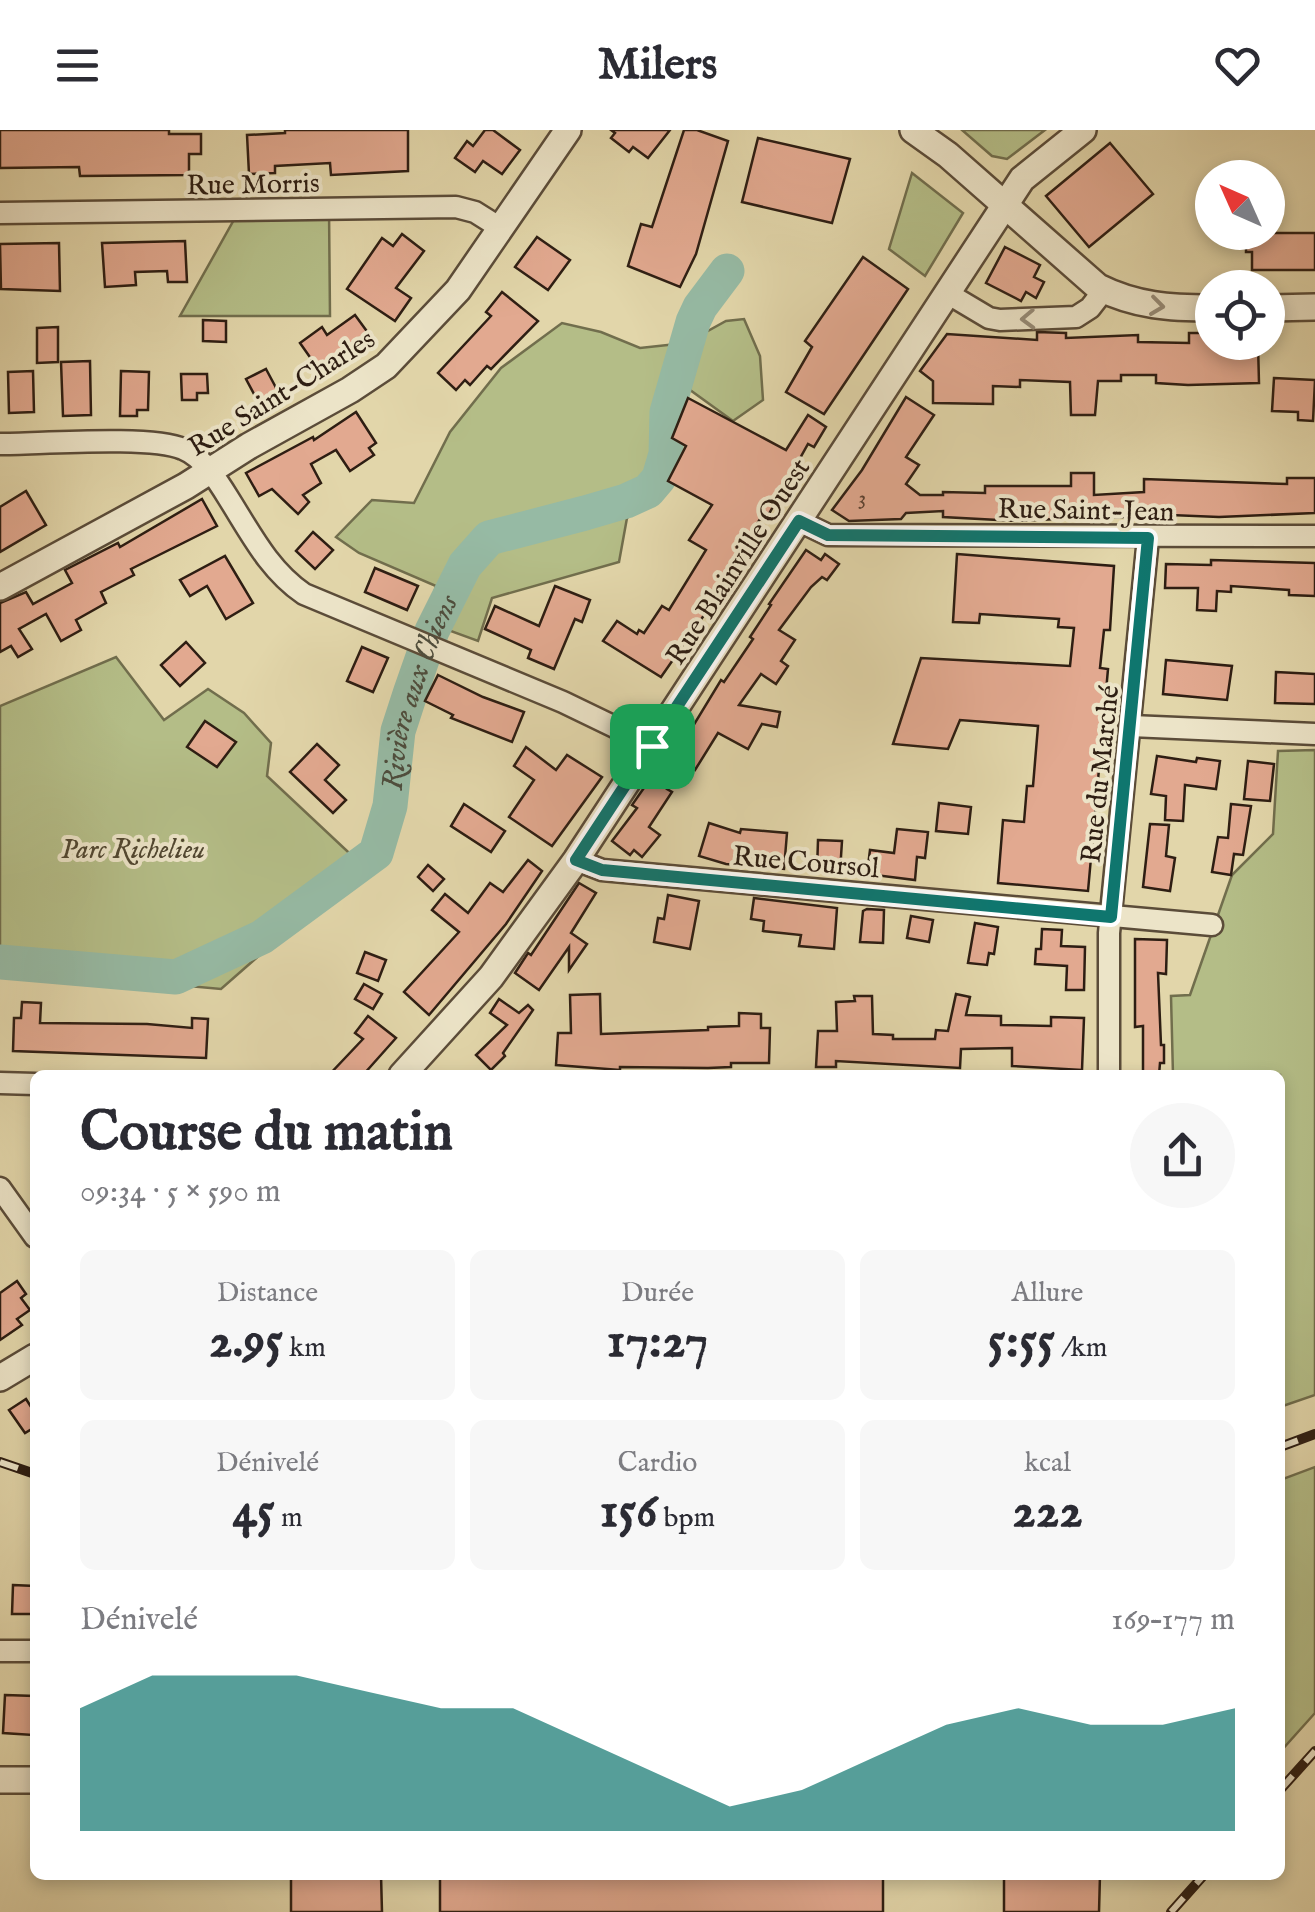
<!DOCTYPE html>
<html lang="fr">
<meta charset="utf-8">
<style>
:root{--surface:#fff;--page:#f7f7f7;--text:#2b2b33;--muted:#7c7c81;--accent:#0f766e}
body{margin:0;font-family:"IM FELL English",serif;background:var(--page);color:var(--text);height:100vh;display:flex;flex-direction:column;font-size:38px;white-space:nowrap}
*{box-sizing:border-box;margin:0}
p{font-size:32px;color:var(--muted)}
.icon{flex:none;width:55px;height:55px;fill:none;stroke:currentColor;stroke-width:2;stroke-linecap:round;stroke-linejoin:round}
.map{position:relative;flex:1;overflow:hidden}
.sheet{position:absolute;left:30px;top:940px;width:1255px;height:810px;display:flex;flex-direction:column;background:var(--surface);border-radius:15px;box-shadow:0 5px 15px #0003}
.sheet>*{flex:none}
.needle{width:65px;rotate:315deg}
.controls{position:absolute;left:1195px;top:30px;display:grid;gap:20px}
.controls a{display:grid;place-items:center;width:90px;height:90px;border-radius:50%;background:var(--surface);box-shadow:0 5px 15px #0003;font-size:50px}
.pin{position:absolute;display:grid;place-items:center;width:85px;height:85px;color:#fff;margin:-42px;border-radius:20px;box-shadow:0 5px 15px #0006}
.round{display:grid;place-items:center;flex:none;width:105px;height:105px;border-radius:52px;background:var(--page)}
.overview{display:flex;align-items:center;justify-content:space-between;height:170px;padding:0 50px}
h1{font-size:55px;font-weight:700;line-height:75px}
.figures{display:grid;grid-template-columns:repeat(3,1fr);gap:15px;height:170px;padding:10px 50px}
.figures div{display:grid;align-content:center;border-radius:15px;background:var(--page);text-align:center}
.figures b{font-size:50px;font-weight:700}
.figures small{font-size:28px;font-weight:400}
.figures p{font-size:28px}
.chart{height:280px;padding:20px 50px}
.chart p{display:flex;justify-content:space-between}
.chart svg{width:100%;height:180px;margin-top:10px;fill:var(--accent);opacity:.7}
header{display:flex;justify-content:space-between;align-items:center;height:130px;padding:0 50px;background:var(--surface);font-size:45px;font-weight:700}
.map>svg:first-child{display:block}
.green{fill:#b4bd87;stroke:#716e4d;stroke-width:2.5}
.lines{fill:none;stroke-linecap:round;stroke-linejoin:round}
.river{stroke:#96baa4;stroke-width:35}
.building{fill:#e2a990;stroke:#2e1e13;stroke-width:2.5}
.minor-casing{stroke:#5b4c39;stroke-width:25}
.tertiary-casing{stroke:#5b4c39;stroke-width:30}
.minor{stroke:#ece4c8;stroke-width:20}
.tertiary{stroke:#ece4c8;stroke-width:25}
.rail-casing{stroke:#2e1e13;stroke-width:10}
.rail{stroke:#ece4c8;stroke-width:6;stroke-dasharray:19;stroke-linecap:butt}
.oneway{stroke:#968b77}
.route-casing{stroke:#fff;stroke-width:20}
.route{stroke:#0f766e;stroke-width:12}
.labels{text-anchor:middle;stroke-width:8;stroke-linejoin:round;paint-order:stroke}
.number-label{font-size:22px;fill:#5b4132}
.street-label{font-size:28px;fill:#2e1e13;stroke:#ece4c8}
.park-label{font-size:28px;font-style:italic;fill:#504630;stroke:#ece4c8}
.water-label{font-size:30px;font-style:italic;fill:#4d4d3e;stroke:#ece4c8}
</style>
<header><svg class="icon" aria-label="menu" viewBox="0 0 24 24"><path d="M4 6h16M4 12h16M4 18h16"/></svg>Milers<svg class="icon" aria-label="heart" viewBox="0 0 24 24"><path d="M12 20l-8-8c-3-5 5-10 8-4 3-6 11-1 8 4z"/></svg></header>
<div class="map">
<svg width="1315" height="1782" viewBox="0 0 1315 1782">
<rect width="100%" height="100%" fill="#e2d6aa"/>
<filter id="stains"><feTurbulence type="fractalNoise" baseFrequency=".002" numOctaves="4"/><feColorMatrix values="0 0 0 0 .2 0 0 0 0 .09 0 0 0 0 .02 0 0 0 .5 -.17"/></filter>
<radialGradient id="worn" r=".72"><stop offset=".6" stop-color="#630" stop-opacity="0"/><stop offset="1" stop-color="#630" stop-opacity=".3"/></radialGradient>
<g class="green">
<polygon points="962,0 1045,0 1007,29 992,26"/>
<polygon points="912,43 963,83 925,146 889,119"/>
<polygon points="329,78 330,186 180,186 240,79"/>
<polygon points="744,189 760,226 763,270 733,291 690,260 655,300 674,332 659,361 627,388 619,432 492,468 478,511 426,492 436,456 359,423 336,407 372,370 414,373 450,302 501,238 562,193 601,202 640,218 686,213 726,191"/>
<polygon points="116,527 164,590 208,559 244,583 271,613 267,646 362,735 221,859 0,839 0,576"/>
<polygon points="1315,620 1315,1265 1280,1277 1280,945 1173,945 1171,866 1190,865 1232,745 1273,704 1278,621"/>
<polygon points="1315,1337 1315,1583 1280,1622 1280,1350"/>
</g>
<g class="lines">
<path class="river" id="s1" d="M 0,832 L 176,847 L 262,807 L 376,723 L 390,676 L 398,601 L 411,561 L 432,501 L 465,435 L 489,408 L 585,383 L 626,371 L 648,361 L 659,348 L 666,324 L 667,282 L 693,192 L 700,177 L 727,141"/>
</g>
<g class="building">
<polygon points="0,0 169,0 169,4 201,4 201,24 189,24 189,45 80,46 79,37 0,38"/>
<polygon points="285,0 408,0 408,41 331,45 330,33 275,36 275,43 249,44 247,5 285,3"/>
<polygon points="485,0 493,0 520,20 502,44 483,31 475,42 455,28 467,11 473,16"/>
<polygon points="611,0 670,0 648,28 633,17 629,22 611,8 615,3"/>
<polygon points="684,0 697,0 728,11 696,124 680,157 628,136 641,94 652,97"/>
<polygon points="758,8 850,29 832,93 742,72"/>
<polygon points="1110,13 1153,64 1089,117 1046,66"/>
<polygon points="1246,103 1315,103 1315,140 1252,140 1252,122 1246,122"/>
<polygon points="402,104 424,121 396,158 411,168 395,191 347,159 382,108 393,116"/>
<polygon points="537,107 570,130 548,160 515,137"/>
<polygon points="185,111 187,152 168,152 167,141 135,142 136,155 105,157 102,113"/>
<polygon points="59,113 60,161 1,159 0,114"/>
<polygon points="1005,117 1040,135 1034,147 1044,152 1036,168 1026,162 1021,171 986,153"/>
<polygon points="863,127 908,159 824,284 786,262 812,217 805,211"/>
<polygon points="502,162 538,191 491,239 487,236 470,255 465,250 456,260 438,243 491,186 486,182"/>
<polygon points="355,185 374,211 354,225 350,219 319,240 300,213 322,197 327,205"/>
<polygon points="203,190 226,191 226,212 203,211"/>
<polygon points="58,197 58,232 37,233 37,198"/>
<polygon points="1037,202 1066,203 1066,208 1138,205 1138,212 1189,213 1189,203 1212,203 1212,212 1258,214 1259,253 1188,255 1156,253 1156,245 1121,245 1121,251 1098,251 1095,285 1071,285 1070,252 1020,250 1020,257 993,256 993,274 933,273 933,251 920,241 947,204 1037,210"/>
<polygon points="90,231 91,285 63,286 61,232"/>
<polygon points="266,239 282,269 262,279 246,249"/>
<polygon points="33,241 34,282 9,283 8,242"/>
<polygon points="121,241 149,242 148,280 137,280 137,286 120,286"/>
<polygon points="181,244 207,244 208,263 197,263 197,270 182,270"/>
<polygon points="1274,248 1315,250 1313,291 1298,290 1298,282 1272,281"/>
<polygon points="906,267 934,285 906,327 919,335 906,354 920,365 943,365 943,362 985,363 985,356 1071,356 1071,343 1094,343 1094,365 1144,362 1144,349 1287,354 1287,348 1315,348 1315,383 1219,387 1171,385 1171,390 1145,390 1145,386 1105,388 1105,382 1056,383 1056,389 1017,391 943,387 943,381 906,383 901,389 849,391 832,380 862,340"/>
<polygon points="688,268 786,320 808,285 826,297 814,317 808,314 765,391 760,389 719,454 722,456 709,478 661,547 603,511 617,491 637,504 639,500 644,503 662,476 669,480 706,420 689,410 712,375 668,351 686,316 672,308"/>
<polygon points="356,282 376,313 369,318 374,325 350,341 336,320 311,334 321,353 303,365 309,372 298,384 272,359 259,366 246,343 313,307 314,310"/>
<polygon points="26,361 46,395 0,422 0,377"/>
<polygon points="202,369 217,396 131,439 134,445 101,462 106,473 76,490 81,500 61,511 46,484 19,499 32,519 18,527 11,516 0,522 0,473 26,462 33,474 72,453 65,440 118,413 120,417"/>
<polygon points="313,402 333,420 315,439 296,421"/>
<polygon points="806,420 821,430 825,424 839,434 827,450 822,447 811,457 779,500 795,510 781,531 788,536 776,554 761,544 739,575 780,582 777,597 762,594 748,619 718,603 695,640 683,632 667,659 672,662 649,697 660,705 642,727 634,720 630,725 612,711 637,678 632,675 676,612 681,616 721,550 724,552 753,509 750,507 771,475 769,474"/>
<polygon points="957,424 1114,436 1110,500 1104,500 1100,538 1108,539 1088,761 998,753 1003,690 1024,692 1027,656 1033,656 1038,596 960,590 948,619 893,614 921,528 1070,536 1074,498 1058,497 1059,489 980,484 979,493 953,492"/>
<polygon points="225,426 253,473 226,489 207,456 190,466 180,450"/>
<polygon points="1211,430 1315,433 1315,466 1289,465 1289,460 1231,456 1231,462 1217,461 1216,481 1197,480 1198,458 1165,458 1166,434 1211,435"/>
<polygon points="375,438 418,456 407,480 365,462"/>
<polygon points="555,456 590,470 582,492 575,489 554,539 528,528 531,520 485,499 495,476 539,496"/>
<polygon points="186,512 205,533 180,556 161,535"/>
<polygon points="362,517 388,528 373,562 347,551"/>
<polygon points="1166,530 1232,536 1227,570 1163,564"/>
<polygon points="1276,542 1315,544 1315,574 1275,573"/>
<polygon points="438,545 483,567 524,582 512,612 451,588 453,585 425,571"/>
<polygon points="205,591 236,612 217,637 187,617"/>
<polygon points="317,614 339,635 325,650 346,670 333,683 290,642"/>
<polygon points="526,617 556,640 567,625 602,647 552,716 509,687 534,650 514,636"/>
<polygon points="1157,626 1196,632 1197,628 1220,631 1216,659 1185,655 1183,691 1165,690 1166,666 1151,664"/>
<polygon points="1248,631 1274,634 1270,671 1244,669"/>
<polygon points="939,673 971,677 968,704 936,701"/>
<polygon points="464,674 505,701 491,722 451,696"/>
<polygon points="1231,674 1251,676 1243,725 1234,724 1231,745 1212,742 1218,707 1228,708"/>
<polygon points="709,693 740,703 741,699 787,703 784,739 726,734 699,726"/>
<polygon points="1150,694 1169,695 1166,726 1175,728 1170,761 1143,757"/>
<polygon points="897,699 928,702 925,728 917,727 915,750 867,744 870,720 894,723"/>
<polygon points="818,710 842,711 840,742 817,741"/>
<polygon points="528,730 542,741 506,794 429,885 404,862 459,802 432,780 445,764 468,783 490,753 503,762"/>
<polygon points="428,735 444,749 433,761 418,747"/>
<polygon points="579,753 596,763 571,803 587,814 569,840 569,817 539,860 515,843 528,823 531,825"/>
<polygon points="668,765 699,771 690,819 654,812 658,788 664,789"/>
<polygon points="754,768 837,778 834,819 799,816 801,805 763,801 764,791 751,789"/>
<polygon points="867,779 884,780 883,813 860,812 863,781"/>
<polygon points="911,786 933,790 929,812 907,808"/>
<polygon points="975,793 998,797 994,824 989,823 987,835 968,833"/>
<polygon points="1042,799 1062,800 1061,816 1085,817 1084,860 1066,860 1067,836 1035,834 1036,819 1041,819"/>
<polygon points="1135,809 1167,810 1166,844 1158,843 1161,915 1164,915 1164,933 1160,933 1159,945 1143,945 1143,896 1135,897"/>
<polygon points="365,822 386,830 378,851 357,843"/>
<polygon points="364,854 382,864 373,879 355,869"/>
<polygon points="600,864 601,904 708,900 708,897 739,896 739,883 761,884 761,898 770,898 769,933 731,933 731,937 708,938 620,937 620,940 556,935 558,903 571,903 570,865"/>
<polygon points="956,864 970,867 966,885 1001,886 1001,895 1051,896 1051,887 1084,888 1082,940 1012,936 1012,918 961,919 960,938 836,931 836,937 816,937 818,901 837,901 836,872 855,871 854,866 872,866 873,904 893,905 893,909 935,909 936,900 948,901"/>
<polygon points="499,869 519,883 528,875 533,880 503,923 505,926 491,940 476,925 507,895 490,883"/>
<polygon points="22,872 41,873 40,893 147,894 192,898 192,888 208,889 206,928 13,921 14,888 21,888"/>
<polygon points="368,886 396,908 363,945 329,945 363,909 355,903"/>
<polygon points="17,1151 26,1164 21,1168 30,1180 17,1189 22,1195 0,1210 0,1163"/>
<polygon points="26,1269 35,1283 35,1297 25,1303 9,1280"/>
<polygon points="13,1455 35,1456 35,1484 12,1484"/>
<polygon points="5,1565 35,1566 33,1605 3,1603"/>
<polygon points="291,1745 381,1745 382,1782 291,1782"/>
<rect x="440" y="1745" width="443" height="37"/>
<polygon points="1004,1745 1100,1745 1099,1782 1004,1782"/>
</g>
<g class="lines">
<g class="minor-casing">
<g id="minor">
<polyline points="0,83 456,77 475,82 502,99"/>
<polyline points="947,163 989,188 1000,190 1076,187 1090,178 1104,160"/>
<path d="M 0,314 C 39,314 152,305 183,319 C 203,327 218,351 229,369 C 251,404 269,440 304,464 L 563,572 L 652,615"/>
<polyline points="799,391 828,405 1315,406"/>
<polyline points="1131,596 1315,604"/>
<polyline points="576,730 602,740 1212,795"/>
<polyline points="1109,945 1109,803 1148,408"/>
<polyline points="0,953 35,954"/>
<polyline points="0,1058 35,1107"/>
<polyline points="0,1521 35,1521"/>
</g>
</g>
<g class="tertiary-casing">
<g id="tertiary">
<path d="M 913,0 L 948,25 L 1098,157 C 1136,176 1170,178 1212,178"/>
<polyline points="1268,178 1315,177"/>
<polyline points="0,457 186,356 249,316 350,260 386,236 458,160 568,0"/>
<polyline points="402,945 491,847 576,730 1022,49 1083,0"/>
<polyline points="0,1248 35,1227"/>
<polyline points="0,1650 35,1650"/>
</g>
</g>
<use href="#minor" class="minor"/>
<use href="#tertiary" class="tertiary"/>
<g class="rail-casing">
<g id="rail">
<polyline points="1280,1317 1315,1304"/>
<polyline points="0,1332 35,1344"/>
<polyline points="1280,1660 1315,1621"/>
<polyline points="1171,1782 1204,1745"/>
</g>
</g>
<use href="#rail" class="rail"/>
</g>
<defs><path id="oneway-chevron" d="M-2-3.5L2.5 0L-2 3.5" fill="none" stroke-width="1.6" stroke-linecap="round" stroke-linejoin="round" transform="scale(2.5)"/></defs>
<g class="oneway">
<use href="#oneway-chevron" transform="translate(1157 176) rotate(7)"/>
<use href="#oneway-chevron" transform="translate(1028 189) rotate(178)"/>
</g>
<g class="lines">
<g class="route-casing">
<polygon id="route" points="799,391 828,405 1148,408 1111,787 602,740 576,730"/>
</g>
<use href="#route" class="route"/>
</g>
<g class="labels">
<g class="number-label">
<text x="862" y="374">3</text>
</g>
<g class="street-label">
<text transform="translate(253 53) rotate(-1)" y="10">Rue Morris</text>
<text transform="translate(281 262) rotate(-32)" y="10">Rue Saint-Charles</text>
<text transform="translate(1086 379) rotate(1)" y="10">Rue Saint-Jean</text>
<text transform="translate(737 431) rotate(-57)" y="10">Rue Blainville Ouest</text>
<text transform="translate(1099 644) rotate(-84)" y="10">Rue du Marché</text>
<text transform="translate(806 731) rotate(5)" y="10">Rue Coursol</text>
</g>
<g class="park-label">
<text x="133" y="728">Parc Richelieu</text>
</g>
<g class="water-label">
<text dy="10" stroke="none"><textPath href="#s1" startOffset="580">Rivière aux Chiens</textPath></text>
</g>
</g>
<rect width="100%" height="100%" filter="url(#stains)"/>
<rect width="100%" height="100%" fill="url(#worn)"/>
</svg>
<div class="controls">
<a><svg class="needle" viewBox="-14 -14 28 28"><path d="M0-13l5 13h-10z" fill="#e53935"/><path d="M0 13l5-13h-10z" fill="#7c7c81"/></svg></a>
<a><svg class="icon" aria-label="locate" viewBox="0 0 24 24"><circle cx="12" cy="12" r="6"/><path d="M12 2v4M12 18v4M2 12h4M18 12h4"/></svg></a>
</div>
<div class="pin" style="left:652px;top:616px;background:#1e9e55"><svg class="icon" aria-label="arrive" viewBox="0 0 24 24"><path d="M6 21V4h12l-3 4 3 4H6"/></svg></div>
<section class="sheet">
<div class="overview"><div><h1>Course du matin</h1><p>09:34 · 5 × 590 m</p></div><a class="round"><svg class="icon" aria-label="share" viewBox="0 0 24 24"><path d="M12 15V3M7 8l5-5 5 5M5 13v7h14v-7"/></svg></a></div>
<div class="figures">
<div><p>Distance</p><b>2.95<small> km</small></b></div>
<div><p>Durée</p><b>17:27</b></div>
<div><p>Allure</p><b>5:55<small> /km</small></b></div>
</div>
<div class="figures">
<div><p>Dénivelé</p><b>45<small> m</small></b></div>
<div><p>Cardio</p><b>156<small> bpm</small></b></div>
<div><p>kcal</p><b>222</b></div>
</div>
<div class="chart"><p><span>Dénivelé</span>169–177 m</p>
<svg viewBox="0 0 160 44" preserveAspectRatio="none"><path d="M0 44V14L10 6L20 6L30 6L40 10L50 14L60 14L70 22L80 30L90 38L100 34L110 26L120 18L130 14L140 18L150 18L160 14V44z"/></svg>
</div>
</section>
</div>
